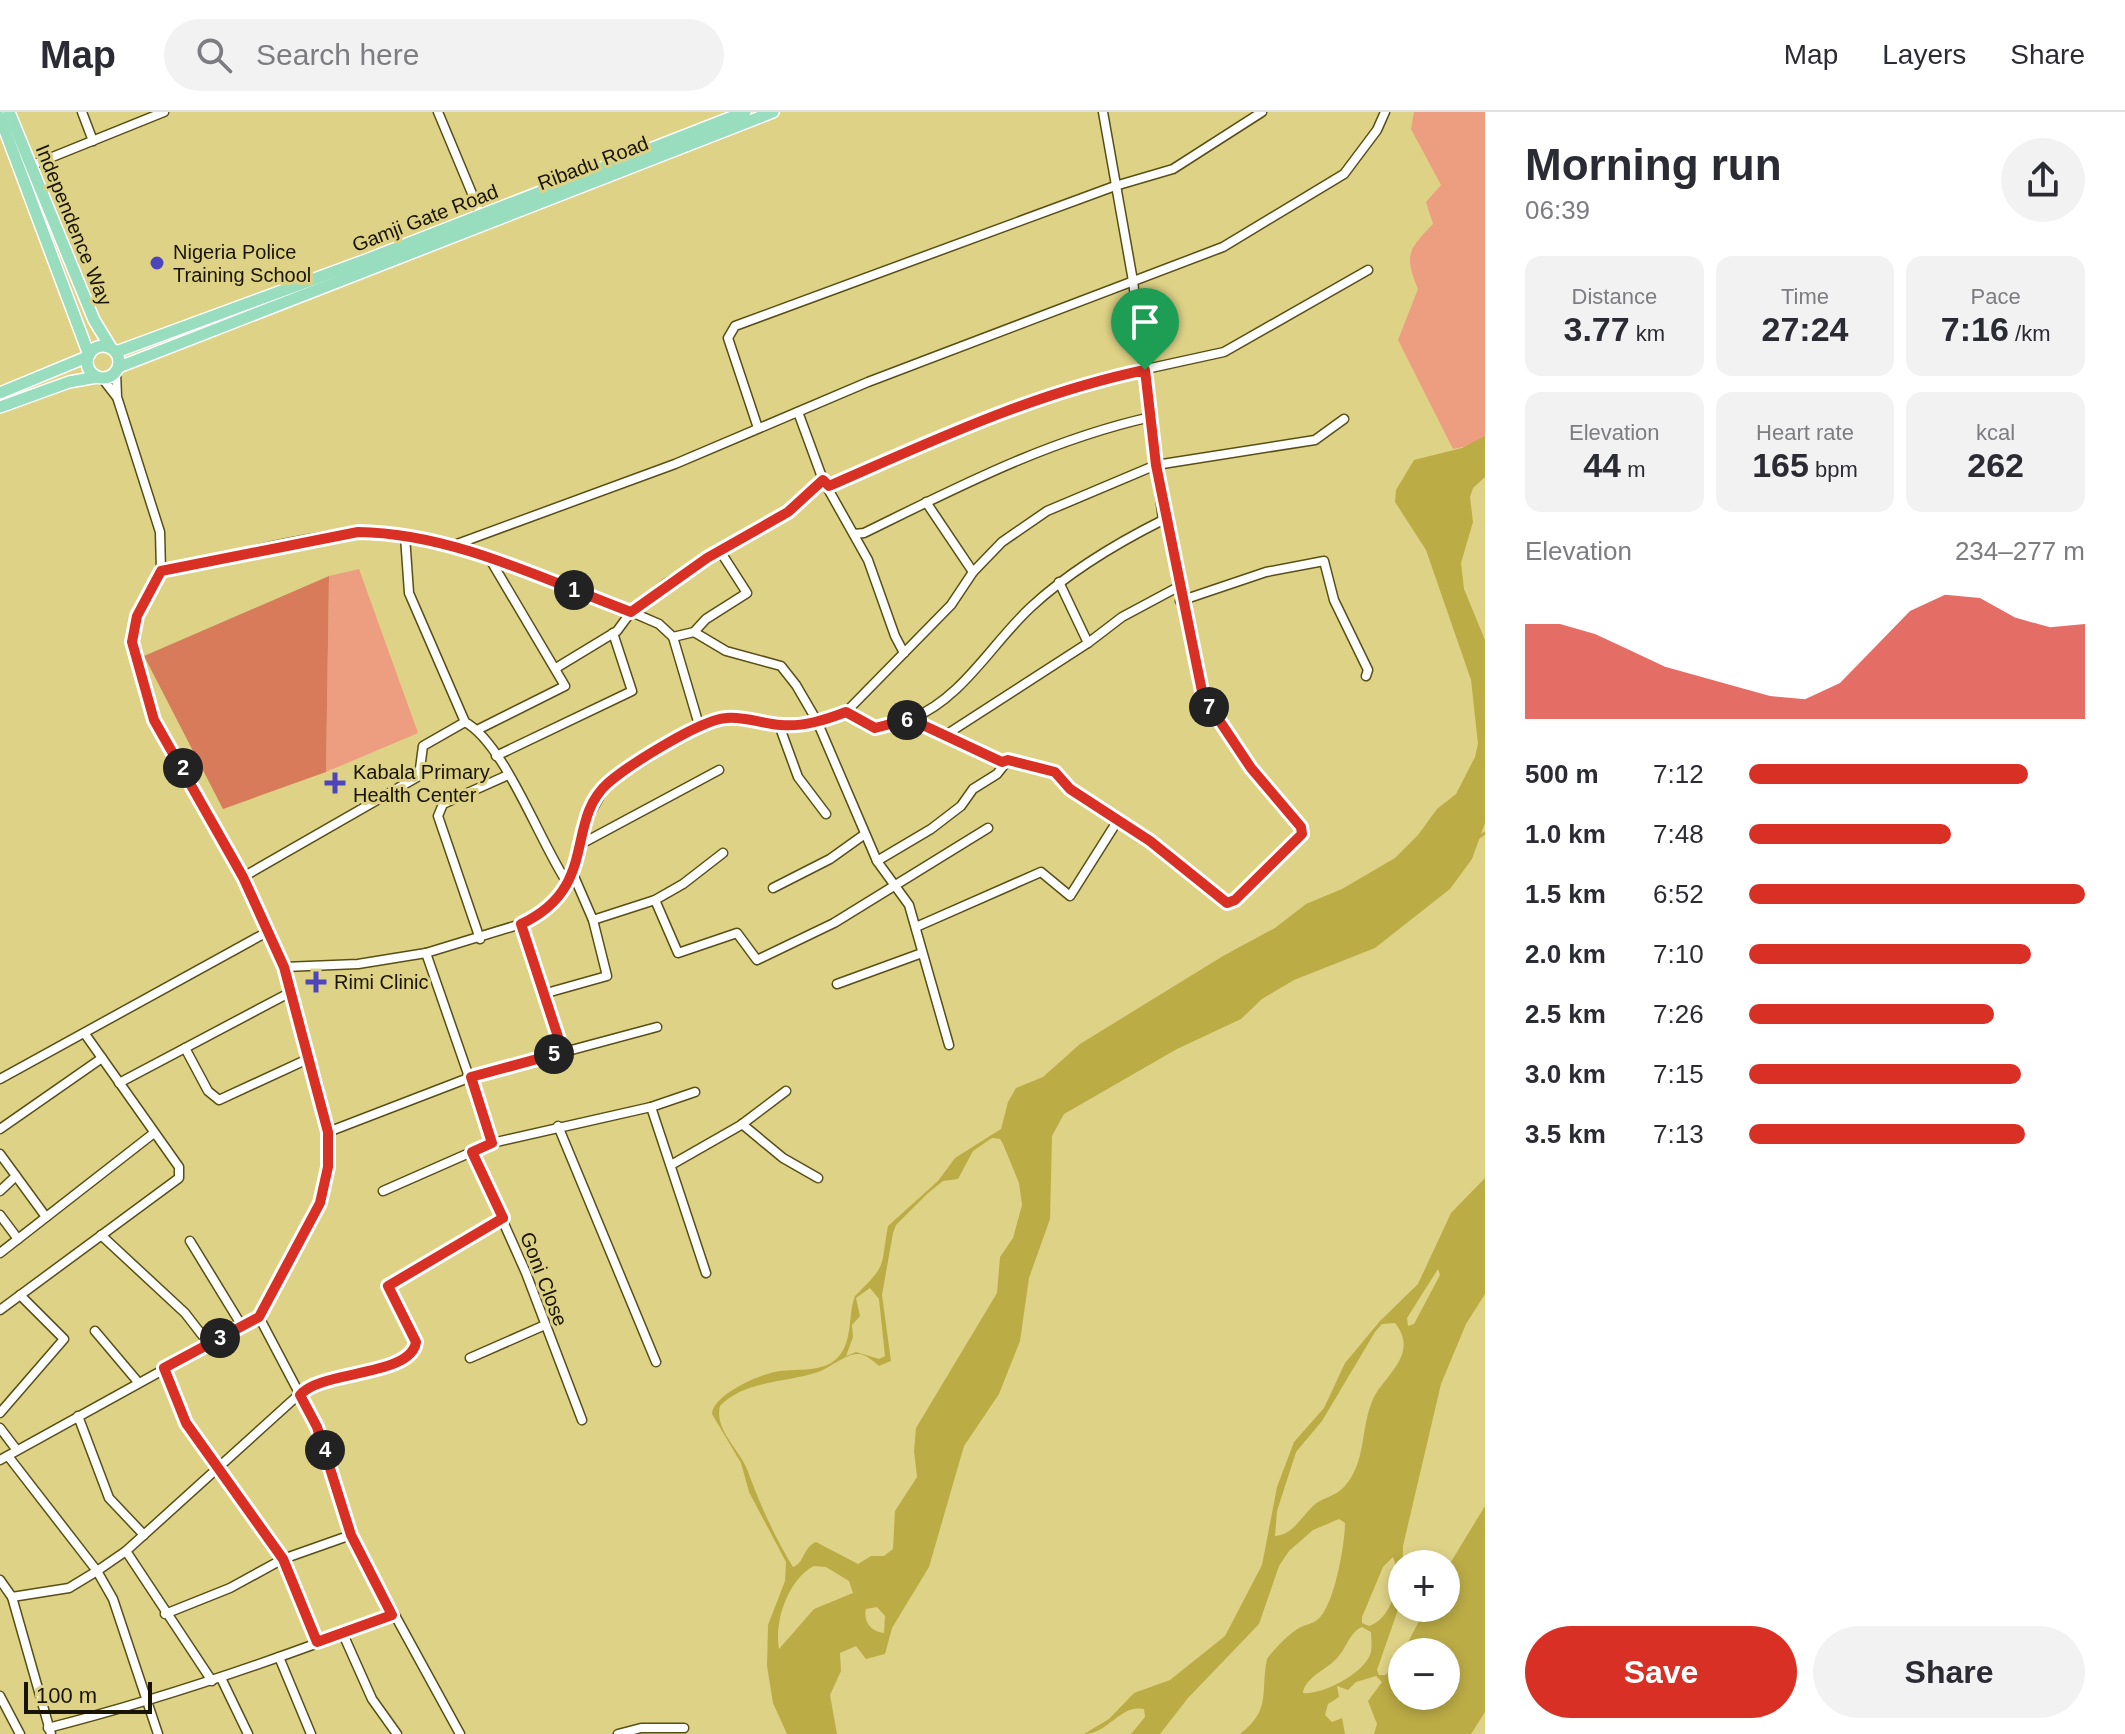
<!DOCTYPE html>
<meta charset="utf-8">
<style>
:root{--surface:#fff;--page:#f2f2f3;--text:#2b2b33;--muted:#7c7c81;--line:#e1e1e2;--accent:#d93025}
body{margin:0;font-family:Helvetica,sans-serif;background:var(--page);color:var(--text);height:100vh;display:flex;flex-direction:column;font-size:30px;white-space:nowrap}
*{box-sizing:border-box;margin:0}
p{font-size:26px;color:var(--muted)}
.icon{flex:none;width:44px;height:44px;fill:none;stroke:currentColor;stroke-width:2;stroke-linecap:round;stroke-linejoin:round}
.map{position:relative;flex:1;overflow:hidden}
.panel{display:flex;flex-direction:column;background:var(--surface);width:640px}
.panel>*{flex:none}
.fabs{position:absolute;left:1388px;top:1438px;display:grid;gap:16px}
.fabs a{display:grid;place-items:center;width:72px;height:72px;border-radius:50%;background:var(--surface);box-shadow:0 4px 12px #0003;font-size:40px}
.scale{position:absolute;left:24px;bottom:20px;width:128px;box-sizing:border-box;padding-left:8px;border:4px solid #191400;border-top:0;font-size:22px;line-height:28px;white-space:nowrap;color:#191400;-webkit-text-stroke:6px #ded287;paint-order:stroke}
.pin{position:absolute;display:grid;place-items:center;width:68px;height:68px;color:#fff;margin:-82px -34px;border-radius:50% 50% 50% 0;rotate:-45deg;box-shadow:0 0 8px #0007}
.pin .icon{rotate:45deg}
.km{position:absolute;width:40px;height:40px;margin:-20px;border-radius:50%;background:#222;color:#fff;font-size:22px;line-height:40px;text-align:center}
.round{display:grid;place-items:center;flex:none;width:84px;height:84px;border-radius:42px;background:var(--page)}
.summary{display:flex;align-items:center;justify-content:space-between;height:136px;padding:0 40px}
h1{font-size:44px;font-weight:700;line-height:60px}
.figures{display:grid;grid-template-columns:repeat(3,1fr);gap:12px;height:136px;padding:8px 40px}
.figures div{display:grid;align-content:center;border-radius:16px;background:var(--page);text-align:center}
.figures b{font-size:34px;font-weight:700}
.figures small{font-size:22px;font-weight:400}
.figures p{font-size:22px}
.chart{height:224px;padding:16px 40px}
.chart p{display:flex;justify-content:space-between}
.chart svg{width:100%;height:144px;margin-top:8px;fill:var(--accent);opacity:.7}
.cta{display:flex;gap:16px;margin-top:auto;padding:16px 40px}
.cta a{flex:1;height:92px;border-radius:48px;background:var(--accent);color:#fff;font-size:32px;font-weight:700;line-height:92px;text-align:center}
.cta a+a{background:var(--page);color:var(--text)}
ul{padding:0 40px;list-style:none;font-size:26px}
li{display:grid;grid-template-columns:128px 96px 1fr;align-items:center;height:60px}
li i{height:20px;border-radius:10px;background:var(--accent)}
header{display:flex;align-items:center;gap:48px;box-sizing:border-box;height:112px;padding:0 40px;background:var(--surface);border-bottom:2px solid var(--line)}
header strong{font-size:38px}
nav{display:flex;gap:44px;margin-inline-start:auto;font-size:28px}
.search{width:560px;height:72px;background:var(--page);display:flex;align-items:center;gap:20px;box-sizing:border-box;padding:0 28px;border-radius:44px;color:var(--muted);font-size:30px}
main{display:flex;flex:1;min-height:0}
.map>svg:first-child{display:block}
.green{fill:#ed9d80}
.forest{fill:#d77b5a}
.water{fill:#bcac46;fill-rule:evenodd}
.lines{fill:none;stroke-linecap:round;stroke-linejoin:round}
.stream{stroke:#bcac46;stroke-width:3}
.minor-casing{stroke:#584f15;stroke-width:11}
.major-casing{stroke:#fff;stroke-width:14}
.minor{stroke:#fff;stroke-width:8}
.major{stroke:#98debe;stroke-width:11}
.route-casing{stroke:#fff;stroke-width:16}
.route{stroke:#d93025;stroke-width:10}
.poi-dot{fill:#4e45bc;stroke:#ded287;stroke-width:3}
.labels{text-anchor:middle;stroke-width:6;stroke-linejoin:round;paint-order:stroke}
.street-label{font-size:20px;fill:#191400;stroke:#ded287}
.poi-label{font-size:20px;fill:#191400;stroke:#ded287;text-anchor:start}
</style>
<header>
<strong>Map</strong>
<div class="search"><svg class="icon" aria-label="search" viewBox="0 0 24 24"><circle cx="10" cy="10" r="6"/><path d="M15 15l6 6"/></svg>Search here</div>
<nav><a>Map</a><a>Layers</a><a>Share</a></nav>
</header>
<main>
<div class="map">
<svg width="1485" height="1622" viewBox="0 0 1485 1622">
<rect width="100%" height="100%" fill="#ded287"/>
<g class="green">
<path d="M 1414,0 L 1485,0 L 1485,324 L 1472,333 L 1453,337 L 1398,228 L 1418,177 C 1404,143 1408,138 1433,112 L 1426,90 L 1441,73 L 1411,17 Z"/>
<polygon points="359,457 418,621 326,660 329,464"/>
</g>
<polygon class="forest" points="329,464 326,660 223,697 144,544"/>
<g class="water">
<path d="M 1485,324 L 1485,365 L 1473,376 L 1470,385 L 1473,410 L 1461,451 L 1464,477 L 1485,528 L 1485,711 L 1472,747 L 1450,777 L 1375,836 L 1294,868 L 1262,887 L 1241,907 L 1177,937 L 1064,1002 L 1052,1024 L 1050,1107 L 1029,1166 L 1020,1229 L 999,1282 L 964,1334 L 929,1455 L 892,1516 L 885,1542 L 866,1547 L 856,1534 L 840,1541 L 841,1559 L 830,1583 L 837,1622 L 787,1622 L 773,1591 L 767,1554 L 768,1513 L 785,1469 L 786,1450 L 749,1380 L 741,1351 L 712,1302 C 713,1283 758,1263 775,1260 C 794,1256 820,1261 835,1248 C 854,1232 847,1205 855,1184 C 888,1151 880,1158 888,1114 L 938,1069 L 955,1046 L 1001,1017 L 1008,990 L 1016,976 L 1043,965 L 1080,932 L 1223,844 L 1275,816 L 1306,792 L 1342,777 L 1395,746 L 1418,723 L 1437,697 L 1456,682 L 1475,645 L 1478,632 L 1471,568 L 1426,438 L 1395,390 L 1396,378 L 1414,348 L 1462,336 ZM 992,1026 L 1000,1027 L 1003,1032 L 1019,1071 L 1022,1093 L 1013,1126 L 1000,1145 L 997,1181 L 916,1316 L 914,1339 L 917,1365 L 895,1399 L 893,1437 L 884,1444 L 871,1444 L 858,1452 L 816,1430 C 803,1435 804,1452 793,1455 C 774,1424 759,1390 747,1357 C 739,1337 714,1317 720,1294 C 744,1268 787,1271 818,1260 C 830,1256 845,1242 858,1242 C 866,1242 873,1249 879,1254 L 891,1249 L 882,1183 L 893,1121 L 896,1113 L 928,1081 L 943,1069 L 958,1067 L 973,1039 ZM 870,1176 L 879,1187 L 885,1244 L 879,1247 L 856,1240 L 846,1244 L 853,1225 L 852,1213 L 860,1204 L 856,1186 ZM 814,1454 L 826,1455 L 849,1469 L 853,1481 L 814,1497 L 779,1537 C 774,1510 788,1467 814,1454 ZM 877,1495 L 885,1504 L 884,1521 C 871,1520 863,1509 866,1497 Z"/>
<path d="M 1485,1066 L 1485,1182 L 1466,1212 L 1441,1272 L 1403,1434 L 1402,1486 L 1377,1558 L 1379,1563 L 1385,1563 L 1396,1553 L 1426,1496 L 1446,1496 L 1446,1458 L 1485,1394 L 1485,1600 L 1471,1622 L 1374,1622 L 1377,1612 L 1368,1589 L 1382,1570 L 1376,1564 L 1356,1570 L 1348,1578 L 1337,1574 L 1339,1585 L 1328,1592 L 1325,1603 L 1332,1610 L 1342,1606 L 1345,1622 L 1240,1622 C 1272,1597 1260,1581 1267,1547 C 1274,1537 1289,1522 1299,1516 C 1304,1513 1312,1512 1317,1508 C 1334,1496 1345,1432 1345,1411 L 1339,1407 L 1313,1418 L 1289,1439 L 1279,1454 L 1259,1512 L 1188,1586 L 1160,1622 L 1131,1622 L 1145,1605 L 1144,1597 C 1120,1592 1108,1622 1084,1622 L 1109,1607 L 1134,1581 L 1170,1568 L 1225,1524 L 1262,1453 L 1277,1375 L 1294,1330 L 1324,1296 L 1345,1251 L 1380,1209 L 1418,1172 L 1451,1101 ZM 1438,1157 L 1440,1163 L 1414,1212 L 1408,1214 L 1407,1206 ZM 1395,1211 C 1420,1242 1384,1264 1373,1287 C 1360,1316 1367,1350 1344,1375 C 1335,1385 1322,1385 1313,1394 C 1301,1405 1293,1423 1275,1424 L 1277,1399 L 1296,1340 L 1322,1309 L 1375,1220 L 1382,1212 ZM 1393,1445 C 1402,1467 1393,1506 1369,1514 L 1362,1511 L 1362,1505 L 1383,1455 ZM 1362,1515 L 1371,1520 C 1371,1528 1373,1538 1369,1545 C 1360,1563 1322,1583 1303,1581 C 1305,1565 1328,1557 1338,1545 C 1347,1535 1350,1520 1362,1515 ZM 1402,1540 L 1446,1540 L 1446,1584 L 1402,1584 Z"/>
</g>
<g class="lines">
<polyline class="stream" points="1479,725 1485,721"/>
<g class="minor-casing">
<g id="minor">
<polyline points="82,0 93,29"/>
<polyline points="438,0 481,103"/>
<polyline points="30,54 164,0"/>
<polyline points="102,266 116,284"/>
<polyline points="798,300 823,368 868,448 895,524 904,541"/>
<polyline points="758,316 728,226 735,214 1115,74 1173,57 1262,0"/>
<polyline points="829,374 1023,292 1096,268 1224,240 1368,158"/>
<polyline points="926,390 973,460"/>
<path d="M 854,422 L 864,421 C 958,375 1048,328 1151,305"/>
<path d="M 405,424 L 409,481 L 465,610 C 505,632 540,731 568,772"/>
<polyline points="449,435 675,352 868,270 1223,135 1344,62 1377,18 1385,0"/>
<path d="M 161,459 C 226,446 292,427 358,420 C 425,413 593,483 659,512 L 673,525 L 699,613"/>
<polyline points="1059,470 1088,531"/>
<polyline points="1180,489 1266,460 1324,449 1334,488 1368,558 1366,564"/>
<polyline points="694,520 706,507 747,481 720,439"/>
<polyline points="673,525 694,520 726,539 781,554 796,573 817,609 877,749 909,793 949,933"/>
<polyline points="556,556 617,519 631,500 667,471 788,400 823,368"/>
<polyline points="846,600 951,493 973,460 1002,430 1047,399 1156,353 1315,328 1344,307"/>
<polyline points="910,607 1002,650 1008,648 1055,660 1070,677 1150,729 1227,791 1235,788 1303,719 1227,624 1203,584 1165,406"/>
<polyline points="779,613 798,665 826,702"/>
<polyline points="479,617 565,574 491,449"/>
<polyline points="944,624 1088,531 1122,505 1178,475"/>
<polyline points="496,644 632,579 613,521"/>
<polyline points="583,731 719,658"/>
<polyline points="877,749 931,717 961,694 973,677 997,662 1008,648"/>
<polyline points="243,765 419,664 423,634 465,610"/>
<polyline points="773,776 830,747 865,722"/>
<polyline points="655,788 678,841 737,821 757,848 834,811 988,716"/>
<polyline points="593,808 655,788 683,772 723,741"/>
<polyline points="521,812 563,940"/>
<polyline points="916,815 1041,760 1070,784 1118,708"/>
<polyline points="480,827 438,704 443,692 508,663"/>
<polyline points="426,841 492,1031"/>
<path d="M 284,855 L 358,852 L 426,841 L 521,812 L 546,797 L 568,772 L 588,705 L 606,673 L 616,666 L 699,613 L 736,606 L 800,614 L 846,600 L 875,616 C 887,613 900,611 911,607 C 963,586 992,531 1031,495 C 1070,459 1115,432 1163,408 L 1133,169 L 1103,0"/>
<polyline points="837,872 922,841"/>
<polyline points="543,882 607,864 593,808 573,762"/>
<polyline points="185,936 208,979 219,988 310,946"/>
<polyline points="0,967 269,819"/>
<polyline points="119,971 291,880"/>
<polyline points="651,995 706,1161"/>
<polyline points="742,1012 783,1046 818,1066"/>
<polyline points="558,1014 656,1250"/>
<polyline points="0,1017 102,946"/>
<polyline points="328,1020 471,965 657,915"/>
<polyline points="472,1040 526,1161 582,1308"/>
<polyline points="0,1042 46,1105"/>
<polyline points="671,1053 741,1013 786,979"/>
<polyline points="0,1079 16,1064"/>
<polyline points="383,1079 492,1031 651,995 695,980"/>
<polyline points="0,1103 18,1127"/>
<polyline points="101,1123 185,1201 209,1232"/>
<polyline points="190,1129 242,1214"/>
<polyline points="0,1141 154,1021"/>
<polyline points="0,1198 179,1066 179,1055 85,922"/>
<polyline points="259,1205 317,1315 351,1423 460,1622"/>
<polyline points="95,1219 138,1270"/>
<polyline points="470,1246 545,1213"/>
<polyline points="164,1256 186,1311 283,1447 317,1530"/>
<polyline points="0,1301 64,1227 20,1183"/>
<polyline points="78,1304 109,1386 144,1423"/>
<polyline points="0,1316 16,1337"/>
<polyline points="8,1344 97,1459 113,1487 158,1622"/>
<polyline points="0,1348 259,1205 320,1091 328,1055 328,1020 318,973 284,855 243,765 154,608 132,530 137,504 161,459 160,420 117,285 116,260"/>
<polyline points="126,1439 212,1569"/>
<polyline points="0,1468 12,1485 51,1622"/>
<polyline points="12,1485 69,1476 97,1459 126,1439 305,1277 387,1254 413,1239 416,1230 388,1174 503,1106"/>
<polyline points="165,1502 230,1476 283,1447 351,1423"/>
<polyline points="343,1522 372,1587 397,1622"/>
<polyline points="279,1545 311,1622"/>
<polyline points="221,1566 248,1622"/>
<polyline points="0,1584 20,1622"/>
<path d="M 48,1616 C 166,1586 279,1547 392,1503"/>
<polyline points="618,1622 641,1616 684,1616"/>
</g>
</g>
<g class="major-casing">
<g id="major">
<polyline points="9,0 94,208 111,236"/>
<polyline points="0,5 89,243"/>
<circle cx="103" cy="250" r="16"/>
<polyline points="116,240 366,148 745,0"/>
<polyline points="119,255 773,0"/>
<polyline points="0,281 87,245"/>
<polyline points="0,295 69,270 97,265"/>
</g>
</g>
<use href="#minor" class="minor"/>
<use href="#major" class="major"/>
</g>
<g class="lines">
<g class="route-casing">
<path id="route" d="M 1145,258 L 1156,353 L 1203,584 L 1251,656 L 1301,715 L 1302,722 L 1235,788 L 1227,791 L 1150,729 L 1070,677 L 1055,660 L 1008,648 L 1002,650 L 910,607 L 875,616 L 846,600 C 825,608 803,615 781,613 C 763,612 744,604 726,606 C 700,608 629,653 608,671 C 564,710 600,775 521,812 L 563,940 L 471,965 L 492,1031 L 472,1040 L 503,1106 L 388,1174 L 416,1230 C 411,1265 320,1258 300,1283 L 317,1315 L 351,1423 L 392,1503 L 317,1530 L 283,1447 L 186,1311 L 164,1256 L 259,1205 L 320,1091 L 328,1055 L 328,1020 L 284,855 L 243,765 L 154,608 L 132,530 L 137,504 L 161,459 L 358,420 C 452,421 545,468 631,500 L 707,446 L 788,400 L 823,368 L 829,374 C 932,329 1034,281 1145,258 Z"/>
</g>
<use href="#route" class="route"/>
</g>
<g class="poi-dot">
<circle cx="157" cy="151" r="8"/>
<path d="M331 659h8v8h8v8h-8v8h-8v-8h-8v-8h8z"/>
<path d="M312 858h8v8h8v8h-8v8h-8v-8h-8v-8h8z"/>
</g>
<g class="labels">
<g class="street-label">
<text transform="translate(593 51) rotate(-21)" y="7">Ribadu Road</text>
<text transform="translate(425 106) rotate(-21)" y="7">Gamji Gate Road</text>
<text transform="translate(74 113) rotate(68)" y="7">Independence Way</text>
<text transform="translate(544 1167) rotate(69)" y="7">Goni Close</text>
</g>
<g class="poi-label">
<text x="173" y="147">Nigeria Police<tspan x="173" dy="23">Training School</tspan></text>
<text x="353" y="667">Kabala Primary<tspan x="353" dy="23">Health Center</tspan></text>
<text x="334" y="877">Rimi Clinic</text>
</g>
</g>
</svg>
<div class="fabs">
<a>+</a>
<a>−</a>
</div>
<div class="scale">100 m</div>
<div class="pin" style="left:1145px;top:258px;background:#1e9e55"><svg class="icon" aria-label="arrive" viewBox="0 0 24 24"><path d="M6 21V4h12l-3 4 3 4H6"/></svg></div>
<b class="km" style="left:574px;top:478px">1</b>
<b class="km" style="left:183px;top:656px">2</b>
<b class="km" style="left:220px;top:1226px">3</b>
<b class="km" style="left:325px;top:1338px">4</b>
<b class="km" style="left:554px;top:942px">5</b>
<b class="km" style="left:907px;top:608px">6</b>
<b class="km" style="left:1209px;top:595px">7</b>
</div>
<section class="panel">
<div class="summary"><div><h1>Morning run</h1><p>06:39</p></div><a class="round"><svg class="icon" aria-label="share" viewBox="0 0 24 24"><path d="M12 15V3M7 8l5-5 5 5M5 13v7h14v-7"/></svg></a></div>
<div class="figures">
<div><p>Distance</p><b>3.77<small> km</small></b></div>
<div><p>Time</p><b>27:24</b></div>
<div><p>Pace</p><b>7:16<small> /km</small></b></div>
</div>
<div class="figures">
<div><p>Elevation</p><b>44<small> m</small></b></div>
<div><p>Heart rate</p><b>165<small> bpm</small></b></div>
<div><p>kcal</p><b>262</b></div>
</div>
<div class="chart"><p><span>Elevation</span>234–277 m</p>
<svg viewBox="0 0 160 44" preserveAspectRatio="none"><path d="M0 44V15L10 15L20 18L30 23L40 28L50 31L60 34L70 37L80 38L90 33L100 22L110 11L120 6L130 7L140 13L150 16L160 15V44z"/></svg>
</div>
<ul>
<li><b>500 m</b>7:12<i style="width:83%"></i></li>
<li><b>1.0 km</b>7:48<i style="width:60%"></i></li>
<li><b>1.5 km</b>6:52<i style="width:100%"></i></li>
<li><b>2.0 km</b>7:10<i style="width:84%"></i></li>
<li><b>2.5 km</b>7:26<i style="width:73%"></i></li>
<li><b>3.0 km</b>7:15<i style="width:81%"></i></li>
<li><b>3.5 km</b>7:13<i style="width:82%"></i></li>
</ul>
<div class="cta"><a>Save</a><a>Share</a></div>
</section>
</main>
